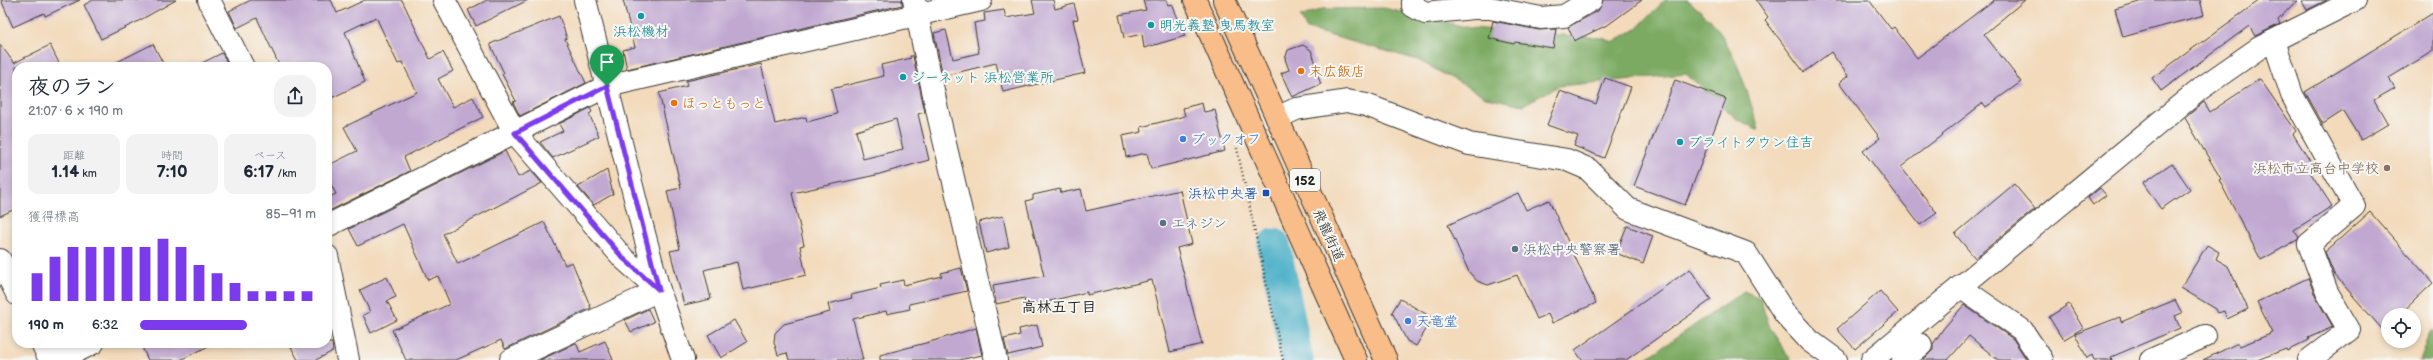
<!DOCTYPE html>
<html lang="ja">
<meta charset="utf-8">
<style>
:root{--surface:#fff;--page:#f2f2f3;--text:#1f2937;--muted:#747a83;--accent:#7c3aed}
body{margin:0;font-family:"Balsamiq Sans","Klee One",sans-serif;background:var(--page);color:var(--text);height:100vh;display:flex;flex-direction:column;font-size:15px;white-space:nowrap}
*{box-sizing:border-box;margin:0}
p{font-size:13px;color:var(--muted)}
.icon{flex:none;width:22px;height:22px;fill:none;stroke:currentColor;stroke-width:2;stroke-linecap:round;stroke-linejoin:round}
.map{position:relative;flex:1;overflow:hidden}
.details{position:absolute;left:12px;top:62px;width:320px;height:286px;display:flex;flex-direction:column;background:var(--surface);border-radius:16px;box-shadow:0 2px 6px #0003}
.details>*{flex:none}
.controls{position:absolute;left:2381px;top:308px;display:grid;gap:8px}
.controls a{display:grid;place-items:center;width:40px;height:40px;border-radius:50%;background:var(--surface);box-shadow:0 2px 6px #0003;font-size:20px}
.pin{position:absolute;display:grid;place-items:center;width:34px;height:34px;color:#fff;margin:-41px -17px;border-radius:50% 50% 50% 0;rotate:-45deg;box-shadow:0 0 4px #0007}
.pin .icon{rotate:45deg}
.round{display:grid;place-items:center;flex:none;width:42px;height:42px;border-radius:16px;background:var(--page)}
.head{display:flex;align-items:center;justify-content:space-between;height:68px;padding:0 16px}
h1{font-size:22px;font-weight:700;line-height:30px}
.stats{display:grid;grid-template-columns:repeat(3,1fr);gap:6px;height:68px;padding:4px 16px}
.stats div{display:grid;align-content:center;border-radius:10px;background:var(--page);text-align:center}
.stats b{font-size:17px;font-weight:700}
.stats small{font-size:11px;font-weight:400}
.stats p{font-size:11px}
.chart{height:112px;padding:8px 16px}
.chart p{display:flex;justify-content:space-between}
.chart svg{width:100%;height:72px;margin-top:4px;stroke:var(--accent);stroke-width:6}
ul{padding:0 16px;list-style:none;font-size:13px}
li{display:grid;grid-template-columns:64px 48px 1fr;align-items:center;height:30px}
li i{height:10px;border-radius:5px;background:var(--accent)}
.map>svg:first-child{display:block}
.forest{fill:#7caa62;stroke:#4c633f}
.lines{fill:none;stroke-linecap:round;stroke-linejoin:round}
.river{stroke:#48afc7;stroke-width:33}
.building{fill:#c1a8d1;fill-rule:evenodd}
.minor-casing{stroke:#3c3834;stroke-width:24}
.highway-casing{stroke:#3c3834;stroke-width:24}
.path{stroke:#3c3834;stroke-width:2.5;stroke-dasharray:1 3;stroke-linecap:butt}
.minor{stroke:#fff;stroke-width:22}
.highway{stroke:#f8bd89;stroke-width:22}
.route-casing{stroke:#fff;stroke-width:8}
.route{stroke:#7c3aed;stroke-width:5}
.culture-dot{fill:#0f9aa8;stroke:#f6f6f2;stroke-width:1.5}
.food-dot{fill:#e8710a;stroke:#f6f6f2;stroke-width:1.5}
.shop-dot{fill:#3f7fe0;stroke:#f6f6f2;stroke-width:1.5}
.education-dot{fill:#8d6e63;stroke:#f6f6f2;stroke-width:1.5}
.transit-dot{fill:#1a4fb4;stroke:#f6f6f2;stroke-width:1.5}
.service-dot{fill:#5c6f8a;stroke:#f6f6f2;stroke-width:1.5}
.labels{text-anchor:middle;stroke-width:4;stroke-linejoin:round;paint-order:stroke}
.shield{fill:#f6f6f2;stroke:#5d5d5c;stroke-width:1}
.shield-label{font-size:13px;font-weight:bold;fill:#1c1c1c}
.culture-label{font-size:14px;fill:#0d838f;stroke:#f6f6f2;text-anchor:start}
.food-label{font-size:14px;fill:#c56008;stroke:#f6f6f2;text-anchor:start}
.shop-label{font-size:14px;fill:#366cbe;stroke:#f6f6f2;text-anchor:start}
.education-label{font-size:14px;fill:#785e54;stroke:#f6f6f2;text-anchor:end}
.transit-label{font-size:14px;fill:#164399;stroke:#f6f6f2;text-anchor:end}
.service-label{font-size:14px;fill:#4e5e75;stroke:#f6f6f2;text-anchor:start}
.street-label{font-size:14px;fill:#1c1c1c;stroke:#f6f6f2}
.neighbourhood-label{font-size:15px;font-weight:bold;fill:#1c1c1c;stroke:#f6f6f2}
</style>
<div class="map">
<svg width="2433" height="360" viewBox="0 0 2433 360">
<rect width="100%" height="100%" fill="#f6f6f2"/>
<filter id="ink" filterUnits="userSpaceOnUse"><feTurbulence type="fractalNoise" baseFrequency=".025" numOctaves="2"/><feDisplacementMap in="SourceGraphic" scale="8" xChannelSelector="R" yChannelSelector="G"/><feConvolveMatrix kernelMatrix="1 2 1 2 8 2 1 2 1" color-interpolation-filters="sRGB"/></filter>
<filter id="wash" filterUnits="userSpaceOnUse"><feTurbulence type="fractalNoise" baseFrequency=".012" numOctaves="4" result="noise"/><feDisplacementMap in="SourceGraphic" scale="16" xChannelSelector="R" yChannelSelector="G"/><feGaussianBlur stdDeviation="0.9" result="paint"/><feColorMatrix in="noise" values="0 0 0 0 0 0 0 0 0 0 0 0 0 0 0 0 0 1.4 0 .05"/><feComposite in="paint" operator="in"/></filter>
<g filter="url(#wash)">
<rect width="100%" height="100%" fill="#f3dabb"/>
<g class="forest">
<path d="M 1665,0 L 1688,0 C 1695,7 1704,13 1711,21 C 1736,50 1748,94 1759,130 L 1738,120 L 1686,74 L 1559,86 L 1523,105 L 1486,97 L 1418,60 L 1307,29 L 1300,17 L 1322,9 L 1384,8 L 1470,28 L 1603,38 L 1613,42 L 1637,28 Z"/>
<polygon points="1744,291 1760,298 1770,328 1791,360 1644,360"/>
<polygon points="2433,330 2433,360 2419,360 2430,332"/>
</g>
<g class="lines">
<polyline class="river" points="1274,245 1297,360"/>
</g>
<g id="blocks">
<g class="building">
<polygon points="1,0 80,0 45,16 44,13 13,27"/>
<polygon points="93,0 176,0 135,23 101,39 84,5"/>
<polygon points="251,0 331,0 337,13 365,0 402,0 430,59 443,52 453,71 438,79 453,107 473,97 483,117 404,157 410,171 327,212 327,198 336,194 327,177 327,166 357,151 344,127 417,92 402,62 398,64 376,17 345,32 365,82 327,100 327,67 280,67 257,18 237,28 229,11"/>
<polygon points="487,0 528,0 476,26 468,10"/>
<polygon points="623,0 902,0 902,5 627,69 623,50 635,47"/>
<polygon points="1032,0 1053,0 1055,9 1074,4 1078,19 1073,20 1085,73 1003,92 996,63 943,76 934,33 946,30 953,59 979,53 974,23 985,21 984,13 1004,10 1006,18 1035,13"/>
<polygon points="1143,0 1166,0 1168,5 1172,4 1185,36 1144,48 1142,34 1124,38 1119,15 1146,10"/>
<polygon points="1603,0 1642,0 1609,24 1574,41 1568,27 1598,11"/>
<polygon points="1756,0 1869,0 1891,29 1894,27 1917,58 1994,0 2025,0 1984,34 2021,82 1986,107 1983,103 1901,167 1937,213 1920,225 1863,151 1880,138 1839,83 1848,76 1831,52 1804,72 1765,20 1768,17"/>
<polygon points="2146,0 2200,0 2204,15 2123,37 2115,9"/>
<polygon points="2260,0 2297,0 2278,20 2280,24 2255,36 2249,26 2161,91 2152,78"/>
<polygon points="2301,0 2327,0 2307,10"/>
<polygon points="2433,13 2433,51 2389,78 2395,88 2374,100 2388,124 2361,140 2343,111 2323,124 2305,92"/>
<polygon points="559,16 567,38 565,39 586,83 520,116 513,102 516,101 502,74 504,73 490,44"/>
<polygon points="1493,21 1539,30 1556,29 1553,48 1515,42 1514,44 1489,38"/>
<polygon points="0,44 14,63 50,45 61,67 16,67 17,208 0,216"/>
<polygon points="153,44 165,67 107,67"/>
<polygon points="1303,45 1311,50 1316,64 1313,65 1321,84 1292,97 1281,73 1289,70 1285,59 1288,50"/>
<polygon points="222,53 229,67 194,67"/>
<path d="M 910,56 L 913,56 L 925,112 L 918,114 L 929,160 L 876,175 L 792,193 L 804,245 L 800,246 L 806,275 L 743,290 L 737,262 L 704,270 L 711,299 L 684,305 L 670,251 L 680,249 L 667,191 L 681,188 L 659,93 L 687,86 L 686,81 L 761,64 L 775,124 L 806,117 L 807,122 L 837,114 L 831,89 L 884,76 L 881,65 L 911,58 ZM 896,119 L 903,149 L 863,159 L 856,131 Z"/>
<polygon points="1605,78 1631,87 1604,158 1574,146 1578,136 1547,125 1560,91 1596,104"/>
<polygon points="2260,79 2296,131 2293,134 2315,169 2310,172 2332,206 2294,230 2299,238 2297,240 2261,260 2219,180 2221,179 2185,118 2204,102 2210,112"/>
<polygon points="1675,80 1726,99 1685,205 1634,186"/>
<polygon points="1202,103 1204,112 1215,110 1225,151 1151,169 1147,153 1126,157 1122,136 1142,132 1141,127 1185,116 1183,108"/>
<polygon points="590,108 592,112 589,114 599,136 553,158 540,142 563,131 559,124"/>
<polygon points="505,151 518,177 531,171 542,183 443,234 458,264 544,222 565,265 572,262 591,308 505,349 501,340 456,360 406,360 392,330 450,304 438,276 428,280 403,224 358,246 349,229"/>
<polygon points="2172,163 2190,189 2161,209 2143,183"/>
<polygon points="607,170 613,194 594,205 578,187"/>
<polygon points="2014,184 2035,209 1975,258 1955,234"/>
<polygon points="2100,188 2106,195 2093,205 2088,198"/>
<polygon points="1060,189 1061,193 1081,189 1086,211 1180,190 1192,244 1177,248 1202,344 1170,352 1152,280 1087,295 1087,292 1026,307 1024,298 996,304 993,285 1044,276 1026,201 1033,199 1033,195"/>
<polygon points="1518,193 1526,210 1549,200 1596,303 1552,323 1548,314 1537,319 1517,275 1488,285 1477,281 1469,272 1448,225"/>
<polygon points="2370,212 2433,283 2399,315 2388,315 2388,336 2334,274 2325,252"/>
<polygon points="1003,216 1009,247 986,253 979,222"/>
<polygon points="1627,226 1653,236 1643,264 1616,253"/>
<polygon points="2207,245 2219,252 2216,259 2228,266 2248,309 2227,319 2224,311 2218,313 2216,309 2181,288"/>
<polygon points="961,268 967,291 909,304 910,309 887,314 886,311 853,319 863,360 789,360 787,353 778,355 774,342 775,333 784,324 830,312 828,304 852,298 851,295 881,288 880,285 903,280 904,285 942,276 941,273"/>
<polygon points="1690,269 1711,300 1626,360 1582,360 1575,350"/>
<polygon points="387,277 396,297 387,301 397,320 371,333 363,315 370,312 360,290"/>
<polygon points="2308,278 2316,298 2333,327 2308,338 2309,340 2287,351 2286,349 2257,360 2203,360 2238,343 2240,346 2273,333 2257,302"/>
<polygon points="1880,291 1898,312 1855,349 1837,329"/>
<polygon points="1400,299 1433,318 1416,346 1407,341 1392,312"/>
<polygon points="2175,300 2182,313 2175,316 2180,328 2111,357 2112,360 2094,360 2092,355 2087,358 2075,334 2120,317 2121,322"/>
<polygon points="2069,304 2083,328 2063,340 2049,317"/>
<polygon points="1964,305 2013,339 2027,360 1998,360 1969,336 1948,360 1923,360 1933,350 1933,344 1943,329"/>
<polygon points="648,309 654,322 631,332 625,320"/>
<polygon points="734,320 747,342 721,358 708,335"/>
<polygon points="1037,325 1042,347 1008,355 1004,339 1020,335 1019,329"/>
<polygon points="976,328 982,355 959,360 880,360 880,355 933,341"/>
<polygon points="605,341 613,360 540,360 576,343 580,352"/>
<polygon points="140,343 215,343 180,360 148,360"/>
<polygon points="289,343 332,343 333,351 316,360 298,360"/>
</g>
</g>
</g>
<g filter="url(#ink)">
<use href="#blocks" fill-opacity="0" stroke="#3c3834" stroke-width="1"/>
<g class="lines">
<g class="minor-casing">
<g id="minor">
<polyline points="209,0 243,67"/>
<polyline points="444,0 515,133 624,259 659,290 511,360"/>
<polyline points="585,0 640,218 659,290 683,360"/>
<polyline points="914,0 938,114 996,360"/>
<polyline points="1413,0 1413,6 1425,13 1473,8 1490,8 1541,18 1564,16 1591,0"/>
<polyline points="2274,41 2292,95 2354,206 2309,244 2327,292 2349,330 2309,360"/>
<polyline points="1277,118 1296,109 1347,101 1366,105 1469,144 1567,160 1588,169 1628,209 1746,253 1785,314 1810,341 1836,360"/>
<polyline points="327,226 607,86 981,0"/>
<polyline points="327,256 348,360"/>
<polyline points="0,260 17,294"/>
<polyline points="1960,287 2022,330 2042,360"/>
<polyline points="42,343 50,360"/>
<polyline points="59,360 93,343"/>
<polyline points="1872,360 2200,89 2259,48 2355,0"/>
<polyline points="1903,360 1921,345"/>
<polyline points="2151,360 2205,336"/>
</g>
</g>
<g class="highway-casing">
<g id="highway">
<polyline points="1195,0 1356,360"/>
<polyline points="1224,0 1386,360"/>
</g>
</g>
<polyline class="path" points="1236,144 1283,360"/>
<use href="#minor" class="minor"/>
<use href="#highway" class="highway"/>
</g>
</g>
<g class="lines" filter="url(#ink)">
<g class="route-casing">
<polygon id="route" points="607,86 659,290 624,259 515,133"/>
</g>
<use href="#route" class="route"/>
</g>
<g class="culture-dot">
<circle cx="641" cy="16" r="4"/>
<circle cx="1151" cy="25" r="4"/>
<circle cx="903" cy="77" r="4"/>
<circle cx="1680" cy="142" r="4"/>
</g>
<g class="food-dot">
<circle cx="1301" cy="71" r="4"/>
<circle cx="674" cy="103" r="4"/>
</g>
<g class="shop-dot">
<circle cx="1183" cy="139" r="4"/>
<circle cx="1408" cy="321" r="4"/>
</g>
<circle class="education-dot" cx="2387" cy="168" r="4"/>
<rect class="transit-dot" x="1262" y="189" width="8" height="8" rx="2"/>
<g class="service-dot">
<circle cx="1163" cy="223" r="4"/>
<circle cx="1515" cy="249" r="4"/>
</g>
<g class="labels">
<rect class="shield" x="1290" y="169" width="30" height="22" rx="3"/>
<g class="shield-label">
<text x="1305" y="185">152</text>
</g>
<g class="culture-label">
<text x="1159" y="30">明光義塾 曳馬教室</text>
<text x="641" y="36" text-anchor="middle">浜松機材</text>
<text x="911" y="82">ジーネット 浜松営業所</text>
<text x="1688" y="147">ブライトタウン住吉</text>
</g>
<g class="food-label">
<text x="1309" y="76">末広飯店</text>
<text x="682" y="108">ほっともっと</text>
</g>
<g class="shop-label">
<text x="1191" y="144">ブックオフ</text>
<text x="1416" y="326">天竜堂</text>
</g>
<g class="education-label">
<text x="2379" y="173">浜松市立高台中学校</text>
</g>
<g class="transit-label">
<text x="1258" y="198">浜松中央署</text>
</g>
<g class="service-label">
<text x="1171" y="228">エネジン</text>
<text x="1523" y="254">浜松中央警察署</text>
</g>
<g class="street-label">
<text transform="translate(1329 235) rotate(66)" y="5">飛龍街道</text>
</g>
<g class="neighbourhood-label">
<text x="1059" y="312">高林五丁目</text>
</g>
</g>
</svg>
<div class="controls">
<a><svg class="icon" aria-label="locate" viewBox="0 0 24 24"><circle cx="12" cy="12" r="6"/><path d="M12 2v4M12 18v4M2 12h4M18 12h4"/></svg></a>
</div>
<div class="pin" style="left:607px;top:86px;background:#1e9e55"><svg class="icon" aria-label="arrive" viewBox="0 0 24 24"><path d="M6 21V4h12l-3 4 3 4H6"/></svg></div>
<section class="details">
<div class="head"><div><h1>夜のラン</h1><p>21:07 · 6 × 190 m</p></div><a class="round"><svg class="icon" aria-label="share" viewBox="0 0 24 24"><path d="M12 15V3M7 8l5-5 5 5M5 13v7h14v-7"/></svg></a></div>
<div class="stats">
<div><p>距離</p><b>1.14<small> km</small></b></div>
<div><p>時間</p><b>7:10</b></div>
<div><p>ペース</p><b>6:17<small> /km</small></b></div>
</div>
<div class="chart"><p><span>獲得標高</span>85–91 m</p>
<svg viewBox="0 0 160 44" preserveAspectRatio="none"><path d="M5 44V27M15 44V17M25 44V11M35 44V11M45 44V11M55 44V11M65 44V11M75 44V6M85 44V11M95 44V22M105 44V27M115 44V33M125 44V38M135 44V38M145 44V38M155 44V38"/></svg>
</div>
<ul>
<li><b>190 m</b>6:32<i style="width:61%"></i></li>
</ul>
</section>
</div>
